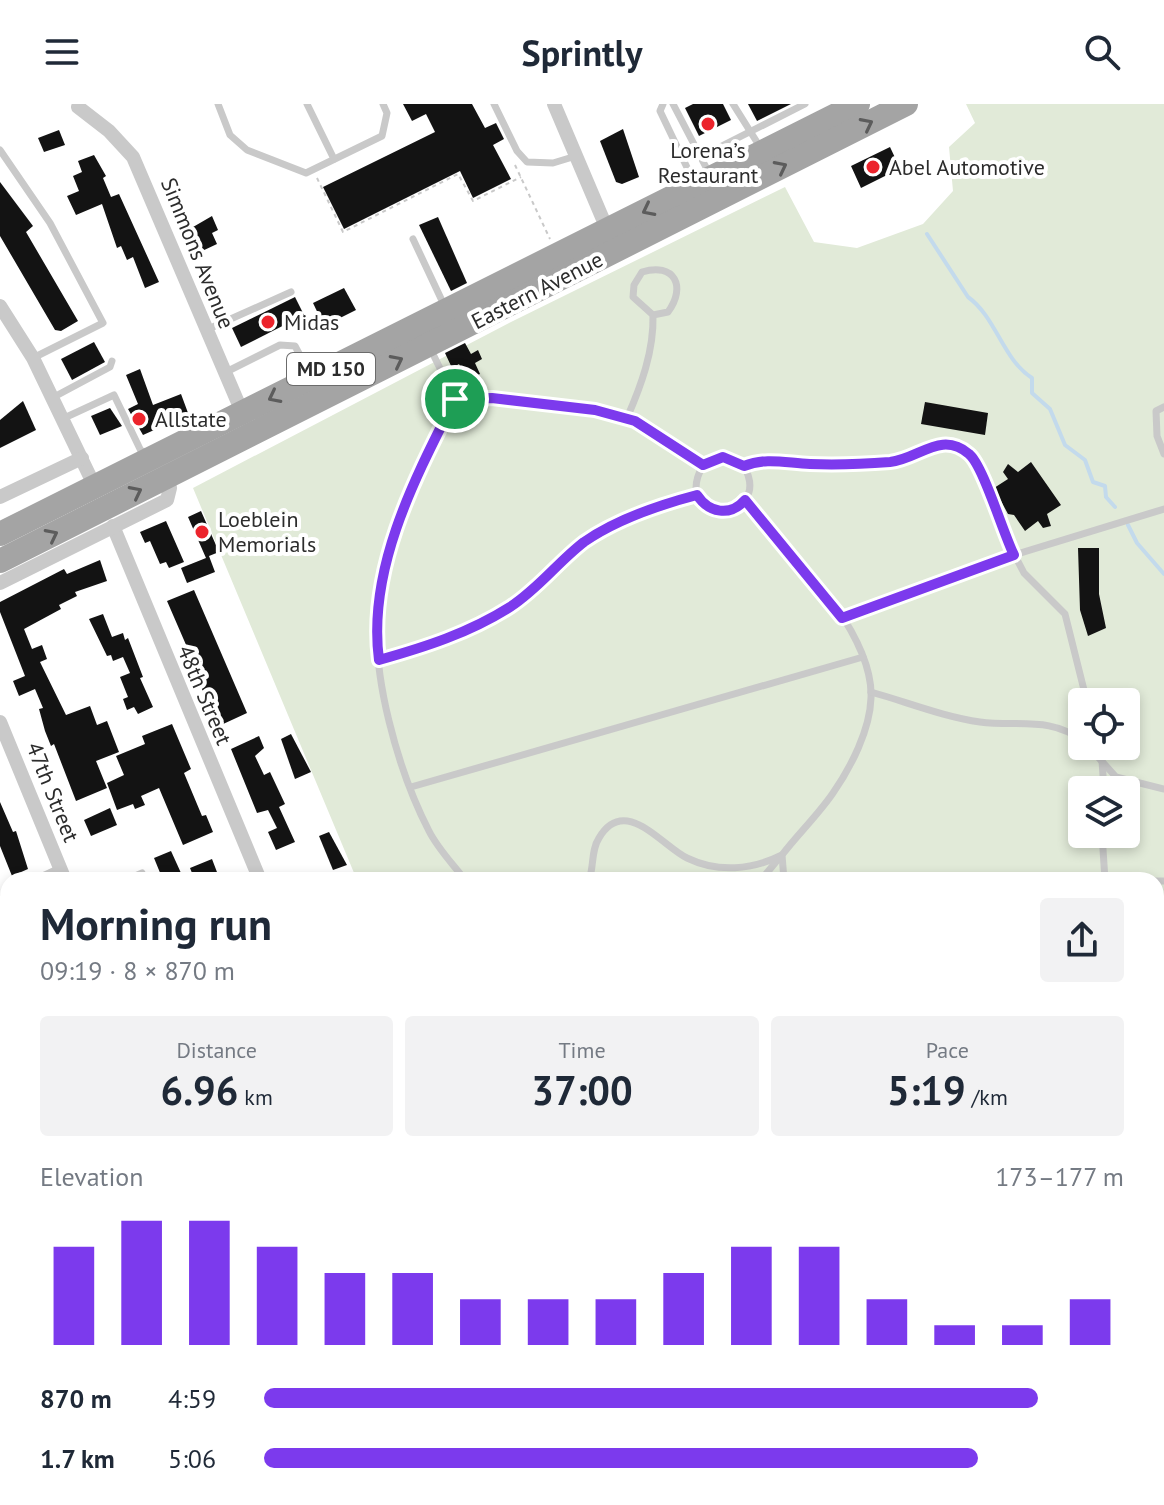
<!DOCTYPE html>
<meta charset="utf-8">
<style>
:root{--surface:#fff;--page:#f2f2f3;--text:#1f2937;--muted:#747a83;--accent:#7c3aed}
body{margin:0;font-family:"PT Sans",sans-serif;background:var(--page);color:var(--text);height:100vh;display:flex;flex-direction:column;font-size:30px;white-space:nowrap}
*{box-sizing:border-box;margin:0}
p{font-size:26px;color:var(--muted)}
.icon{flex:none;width:44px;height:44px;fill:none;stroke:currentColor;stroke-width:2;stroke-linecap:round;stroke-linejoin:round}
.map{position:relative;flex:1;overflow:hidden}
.side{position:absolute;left:0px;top:768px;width:1164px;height:634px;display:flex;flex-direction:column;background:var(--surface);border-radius:24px 24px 0 0;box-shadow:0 4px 12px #0003}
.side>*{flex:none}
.fabs{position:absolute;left:1068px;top:584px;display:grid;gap:16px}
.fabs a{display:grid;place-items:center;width:72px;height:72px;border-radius:8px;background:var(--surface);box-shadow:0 4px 12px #0003;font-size:40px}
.pin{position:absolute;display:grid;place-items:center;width:68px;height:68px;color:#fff;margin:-34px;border:4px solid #fff;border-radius:50%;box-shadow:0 2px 8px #0007}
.round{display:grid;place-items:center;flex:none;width:84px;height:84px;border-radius:8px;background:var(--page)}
.head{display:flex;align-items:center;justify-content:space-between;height:136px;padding:0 40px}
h1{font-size:44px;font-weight:700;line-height:60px}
.metrics{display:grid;grid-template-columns:repeat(3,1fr);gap:12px;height:136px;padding:8px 40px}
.metrics div{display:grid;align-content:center;border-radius:8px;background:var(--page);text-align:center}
.metrics b{font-size:40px;font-weight:700}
.metrics small{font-size:22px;font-weight:400}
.metrics p{font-size:22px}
.chart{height:224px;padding:16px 40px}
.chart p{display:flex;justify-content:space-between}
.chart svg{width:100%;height:144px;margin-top:8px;stroke:var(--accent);stroke-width:6}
ul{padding:0 40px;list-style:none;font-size:26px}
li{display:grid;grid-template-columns:128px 96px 1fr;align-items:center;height:60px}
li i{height:20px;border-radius:10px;background:var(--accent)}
header{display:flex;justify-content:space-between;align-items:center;height:104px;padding:0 40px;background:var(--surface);font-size:36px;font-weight:700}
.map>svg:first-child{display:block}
.green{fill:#e1ead8;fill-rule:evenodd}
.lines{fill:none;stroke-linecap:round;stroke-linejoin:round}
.stream{stroke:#c3daec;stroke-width:4}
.building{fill:#131313}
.path{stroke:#c9c9c9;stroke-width:2;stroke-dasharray:4 4;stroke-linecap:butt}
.lane{stroke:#c9c9c9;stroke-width:7}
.street{stroke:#c9c9c9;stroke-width:14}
.primary{stroke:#a4a4a4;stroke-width:24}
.oneway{stroke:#5c5c5c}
.route-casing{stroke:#fff;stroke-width:16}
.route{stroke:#7c3aed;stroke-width:10}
.poi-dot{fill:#ec242c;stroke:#fff;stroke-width:3}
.labels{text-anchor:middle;stroke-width:8;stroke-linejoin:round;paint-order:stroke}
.shield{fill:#fff;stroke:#6b6b6b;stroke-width:2}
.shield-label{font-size:20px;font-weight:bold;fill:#2c2c2c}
.poi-label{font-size:22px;fill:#2c2c2c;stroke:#fff;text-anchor:start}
.street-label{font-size:22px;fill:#2c2c2c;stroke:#fff}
</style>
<header><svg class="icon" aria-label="menu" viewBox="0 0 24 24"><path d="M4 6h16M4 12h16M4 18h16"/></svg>Sprintly<svg class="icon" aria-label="search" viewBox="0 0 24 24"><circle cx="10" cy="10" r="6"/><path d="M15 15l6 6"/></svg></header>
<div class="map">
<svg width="1164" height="1401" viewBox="0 0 1164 1401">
<rect width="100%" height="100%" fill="#fff"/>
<path class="green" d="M 966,0 L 1164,0 L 1164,1401 L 943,1401 L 943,1394 L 1156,1394 L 1156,776 L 357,776 L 193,384 L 513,217 L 785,83 L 814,138 L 857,144 L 923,120 L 953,87 L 949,43 L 975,19 ZM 1082,598 L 1126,598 L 1126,642 L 1082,642 ZM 1082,686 L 1126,686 L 1126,730 L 1082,730 Z"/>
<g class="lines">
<g class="stream">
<path d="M 927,130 L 968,193 C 996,213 1003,256 1032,274 L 1032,289 L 1050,305 L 1065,341 L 1085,356 L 1093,378 L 1105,382 L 1106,393 L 1115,403"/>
<polyline points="1128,421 1137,439 1164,470"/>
<polyline points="1156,821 1164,822"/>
</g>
</g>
<g class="building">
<polygon points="403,0 472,0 485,24 496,19 504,35 493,41 511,75 473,94 460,67 344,125 323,83 435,28 426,10 412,17"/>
<polygon points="693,0 723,0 731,16 699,32 685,4"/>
<polygon points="748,0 791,0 757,17"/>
<polygon points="623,25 639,73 622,80 616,78 600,37"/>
<polygon points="59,26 65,41 44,48 38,34"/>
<polygon points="890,43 898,60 894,61 897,66 861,84 851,62"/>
<polygon points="94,51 106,72 103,74 111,93 119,90 159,178 145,184 133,153 127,156 121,142 117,144 102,100 76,111 67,92 79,87 73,72 82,68 78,57"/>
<polygon points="0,78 33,122 26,128 78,217 61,227 55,226 0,132"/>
<polygon points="212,112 218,126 212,129 217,140 200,148 195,138 185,139 181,130"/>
<polygon points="438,113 467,179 451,187 419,121"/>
<polygon points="344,184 356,206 324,222 313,199"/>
<polygon points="295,193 304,211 241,243 232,224"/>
<polygon points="94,238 105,258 72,276 61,255"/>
<polygon points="465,239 471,250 478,246 482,255 475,259 480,270 467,276 459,260 452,264 445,249"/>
<polygon points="140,265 153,301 181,290 191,317 175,325 172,318 143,331 128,305 138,300 126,271"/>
<polygon points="23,297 36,326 0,344 0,316"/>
<polygon points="925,298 988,309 985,331 921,320"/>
<polygon points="110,304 122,322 100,331 91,312"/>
<polygon points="1031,358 1061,401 1047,410 1051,422 1043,424 1038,417 1025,427 1014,411 1008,410 994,384 1008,375 1003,368 1008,360 1018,368"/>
<polygon points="201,407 219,448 209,452 215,468 187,479 181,464 206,454 188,413"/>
<polygon points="166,417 184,458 169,464 166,458 160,460 150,437 145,439 140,428"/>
<polygon points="1078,444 1099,444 1099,490 1106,524 1088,532 1080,506"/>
<polygon points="100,456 107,477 75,488 77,492 59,501 61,505 24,525 32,545 42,541 47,555 40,558 66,611 90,602 97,621 107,617 119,648 96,657 107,684 76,697 54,640 51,642 45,627 39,605 43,604 35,585 19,592 13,577 25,572 0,508 0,498 64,465 67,470"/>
<polygon points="194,486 247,609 221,621 195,572 187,551 190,550 167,497"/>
<polygon points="103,510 112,533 123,529 125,536 128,534 143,573 140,574 153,603 138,610 134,603 127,606 123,595 128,593 120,573 130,569 123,553 113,557 111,551 107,552 89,515"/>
<polygon points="172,620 191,665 184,669 202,712 206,711 213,728 183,741 159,684 141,692 145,701 135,705 133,700 117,706 107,679 124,671 116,652 145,640 142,632"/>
<polygon points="291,630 311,668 295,675 281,635"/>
<polygon points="259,632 264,644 255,652 264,671 270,668 285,700 279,703 295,738 276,746 268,728 277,724 268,706 257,709 231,645"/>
<polygon points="0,698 13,728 16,727 28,765 12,772 0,742"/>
<polygon points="110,704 117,721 91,732 84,716"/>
<polygon points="329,728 347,761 333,766 319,732"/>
<polygon points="171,747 181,769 163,776 154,754"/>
<polygon points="212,755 220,776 202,776 200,772 194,774 190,764"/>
</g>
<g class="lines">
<g class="path">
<polyline points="515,61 550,135"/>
<polyline points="317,74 343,128 458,70 473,97 521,73"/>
</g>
<g class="lane">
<polyline points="218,0 230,31 247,46 306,69 382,32 387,9 383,0"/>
<polyline points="307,0 334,55"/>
<polyline points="494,0 517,47 527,58 553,59 576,52"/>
<polyline points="663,0 660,7 693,76"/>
<polyline points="673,0 709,69"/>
<polyline points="733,0 760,43"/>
<polyline points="0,46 50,119 103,219 33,254"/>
<polyline points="700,53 805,0"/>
<polyline points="413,135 444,201"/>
<polyline points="206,226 291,188"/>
<path d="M 431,246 L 455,295 C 512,293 581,295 635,316 C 660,326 682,346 703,361 L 723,353 L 744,362 L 766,355 L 811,360 L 900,357 L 940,339 L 967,348 L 976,356 L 1000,423 L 1024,469 L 1065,510 L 1087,598"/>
<polyline points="226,268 280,241 295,242 310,270"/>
<polyline points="52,294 110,263 112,257"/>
<path d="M 455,295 C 422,361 390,428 379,502 C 369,567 399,669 429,727 C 438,745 453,760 465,776"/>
<polyline points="1164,303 1156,307 1157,332 1164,350"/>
<path d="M 627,314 C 641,282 654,247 653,211 L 633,193 L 634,181 L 642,168 C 674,158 687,182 668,208 L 653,211"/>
<polyline points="62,315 114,291 141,347 149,348"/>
<path d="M 703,361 C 669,423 775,419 744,362"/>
<path d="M 745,396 C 787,443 874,527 871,594 C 870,626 851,663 833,689 C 818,711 798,730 782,751 L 784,776"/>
<polyline points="842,514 1014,451 1164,405"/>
<path d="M 379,556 C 425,543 469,529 510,503 C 538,485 558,458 584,438 C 617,415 659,401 697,391"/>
<path d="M 871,588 C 907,598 944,613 980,618 C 1016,623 1052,612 1082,637"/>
<polyline points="1088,642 1116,673 1164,685"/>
<polyline points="1101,642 1104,686"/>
<polyline points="411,683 863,553"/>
<polyline points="1102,730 1105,776"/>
<polyline points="1102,775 1136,776"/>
<polyline points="34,776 60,764"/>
<polyline points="126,776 142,769 145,776"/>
<path d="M 589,776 C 594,763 591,746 599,734 C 625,690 663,743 687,754 C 718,769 752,766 782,751"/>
<polyline points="761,776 780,753"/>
<polyline points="1156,777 1164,777"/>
<polyline points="0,797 8,787"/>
<polyline points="0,805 8,840"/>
<polyline points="1156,1012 1164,1013"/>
<polyline points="1156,1111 1164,1110"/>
<polyline points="1156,1214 1164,1213"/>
<polyline points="1156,1316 1164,1314"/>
<polyline points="289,1394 290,1401"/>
<polyline points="468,1394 468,1401"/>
<polyline points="1109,1394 1112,1401"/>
<polyline points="376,1401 394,1399"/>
</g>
<g class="street">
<polyline points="554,0 610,132"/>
<polyline points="78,3 109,27 133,53 245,315"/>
<polyline points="0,202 33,254 95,383"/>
<polyline points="0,393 82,354"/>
<polyline points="113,422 260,776"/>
<polyline points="0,479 167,396 170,384 166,368"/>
<polyline points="0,618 65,776"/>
<polyline points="0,1083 8,1102"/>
<polyline points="0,1288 8,1287"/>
<polyline points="40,1394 40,1401"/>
<polyline points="217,1394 218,1401"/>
<polyline points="394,1394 394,1401"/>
<polyline points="569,1394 569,1401"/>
<polyline points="748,1394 749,1401"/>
<polyline points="927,1394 928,1401"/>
</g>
<g class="primary">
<polyline points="0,430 858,0"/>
<polyline points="0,457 906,0"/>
</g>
</g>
<defs><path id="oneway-chevron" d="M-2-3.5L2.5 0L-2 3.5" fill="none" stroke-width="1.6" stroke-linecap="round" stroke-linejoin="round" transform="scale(2)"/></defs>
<g class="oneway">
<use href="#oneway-chevron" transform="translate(867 20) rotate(-27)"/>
<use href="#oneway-chevron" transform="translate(781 63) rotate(-27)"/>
<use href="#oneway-chevron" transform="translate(648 106) rotate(153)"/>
<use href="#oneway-chevron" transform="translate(397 257) rotate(-27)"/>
<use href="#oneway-chevron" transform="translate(274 293) rotate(153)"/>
<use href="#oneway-chevron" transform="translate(136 388) rotate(-27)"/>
<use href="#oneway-chevron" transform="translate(52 431) rotate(-27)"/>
</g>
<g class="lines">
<g class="route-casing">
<path id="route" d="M 492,294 L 595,306 L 635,317 L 703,361 L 723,353 L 744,362 C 766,353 786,359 810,360 C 836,361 864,360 890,358 C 919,355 941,326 969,350 C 983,361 1003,429 1014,451 L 842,514 L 745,396 C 730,413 709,409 697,391 C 659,401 617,415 584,438 C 558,458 538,485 510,503 C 469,529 425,543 379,556 C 367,465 415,374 455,295 Z"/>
</g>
<use href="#route" class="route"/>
</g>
<g class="poi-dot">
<circle cx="708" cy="20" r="8"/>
<circle cx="873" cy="63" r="8"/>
<circle cx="268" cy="218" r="8"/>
<circle cx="139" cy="315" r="8"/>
<circle cx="202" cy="428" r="8"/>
</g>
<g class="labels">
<rect class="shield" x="287" y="249" width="88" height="32" rx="6"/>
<g class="shield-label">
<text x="331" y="272">MD 150</text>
</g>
<g class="poi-label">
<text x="708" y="54" text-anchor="middle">Lorena’s<tspan x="708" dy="25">Restaurant</tspan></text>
<text x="889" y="71">Abel Automotive</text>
<text x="284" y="226">Midas</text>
<text x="155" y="323">Allstate</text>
<text x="218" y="423">Loeblein<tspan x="218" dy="25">Memorials</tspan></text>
</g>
<g class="street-label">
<text transform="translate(198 149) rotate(68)" y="8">Simmons Avenue</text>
<text transform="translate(537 186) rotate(-27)" y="8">Eastern Avenue</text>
<text transform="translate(205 591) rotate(67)" y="8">48th Street</text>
<text transform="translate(53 688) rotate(68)" y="8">47th Street</text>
</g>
</g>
</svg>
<div class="fabs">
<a><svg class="icon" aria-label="locate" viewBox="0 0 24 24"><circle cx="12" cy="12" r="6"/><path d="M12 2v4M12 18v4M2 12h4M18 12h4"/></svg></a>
<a><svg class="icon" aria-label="layers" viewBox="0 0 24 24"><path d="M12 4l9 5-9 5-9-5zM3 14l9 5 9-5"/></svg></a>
</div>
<div class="pin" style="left:455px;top:295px;background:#1e9e55"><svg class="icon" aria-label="arrive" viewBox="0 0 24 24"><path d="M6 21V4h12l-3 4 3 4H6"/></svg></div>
<section class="side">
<div class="head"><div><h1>Morning run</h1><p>09:19 · 8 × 870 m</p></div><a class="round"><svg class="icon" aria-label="share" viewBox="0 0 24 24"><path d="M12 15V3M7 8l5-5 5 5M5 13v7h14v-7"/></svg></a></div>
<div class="metrics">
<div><p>Distance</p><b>6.96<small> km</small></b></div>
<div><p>Time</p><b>37:00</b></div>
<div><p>Pace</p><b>5:19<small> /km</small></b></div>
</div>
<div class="chart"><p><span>Elevation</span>173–177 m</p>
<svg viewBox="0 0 160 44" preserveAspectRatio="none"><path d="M5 44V14M15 44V6M25 44V6M35 44V14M45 44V22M55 44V22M65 44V30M75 44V30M85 44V30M95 44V22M105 44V14M115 44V14M125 44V30M135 44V38M145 44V38M155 44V30"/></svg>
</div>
<ul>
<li><b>870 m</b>4:59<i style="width:90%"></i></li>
<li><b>1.7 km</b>5:06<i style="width:83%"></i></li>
</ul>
</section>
</div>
